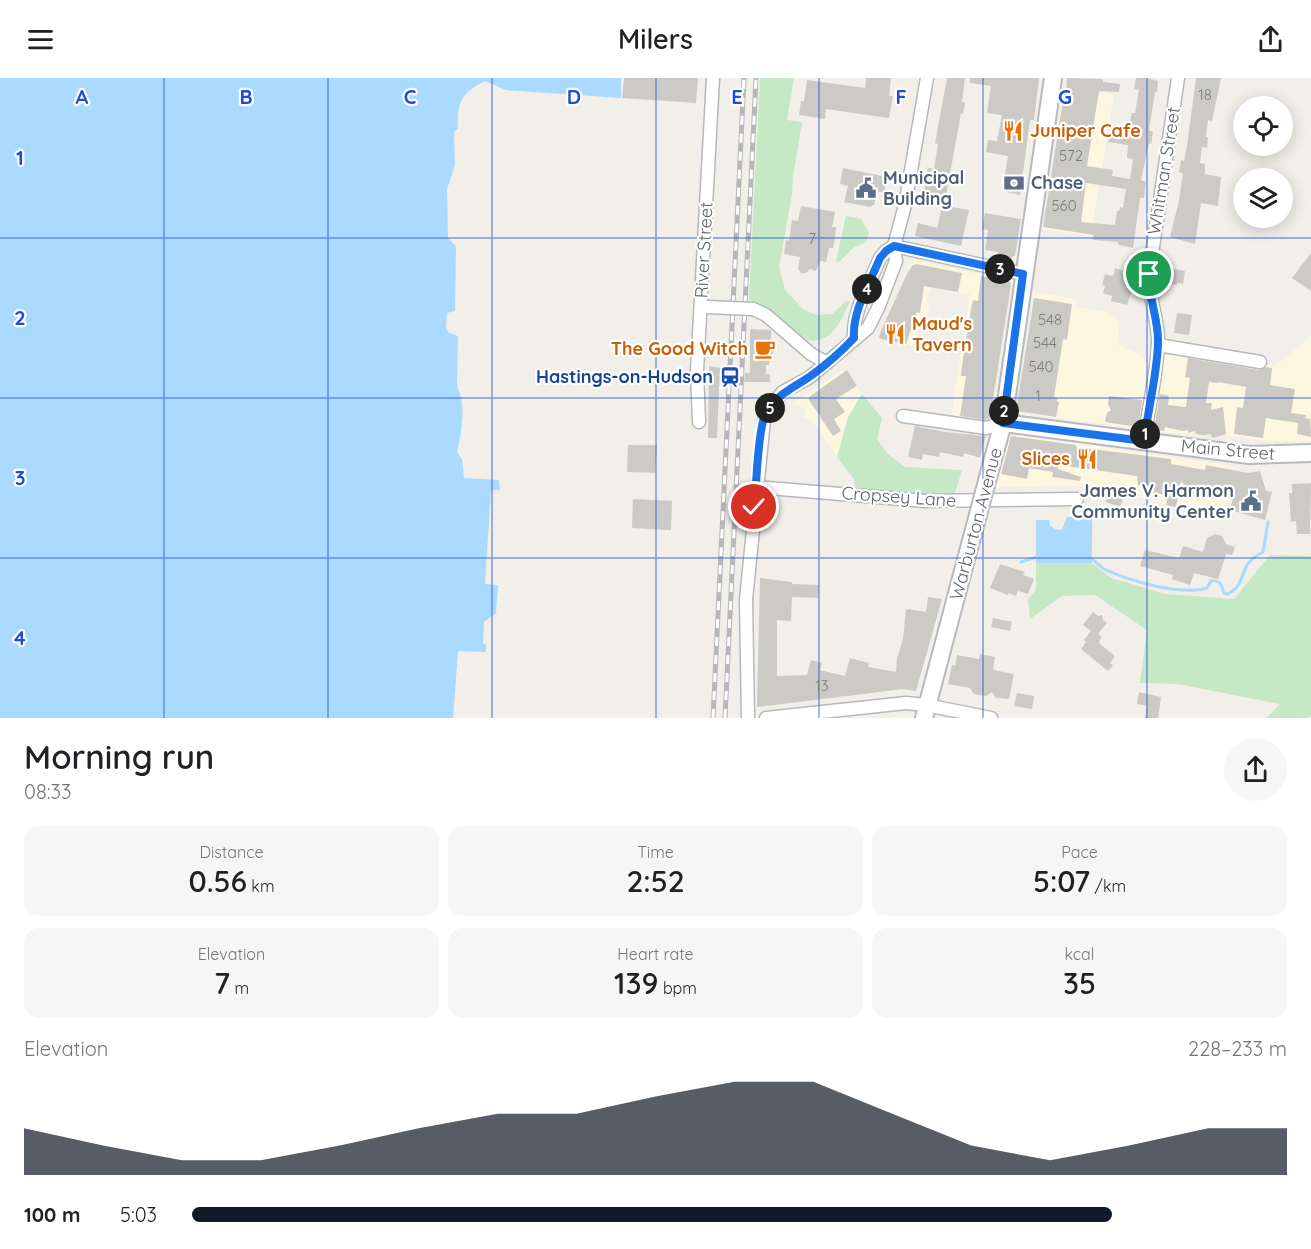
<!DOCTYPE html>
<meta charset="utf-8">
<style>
:root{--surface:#fff;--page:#f6f6f6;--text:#202124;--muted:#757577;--accent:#111827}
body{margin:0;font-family:Quicksand,sans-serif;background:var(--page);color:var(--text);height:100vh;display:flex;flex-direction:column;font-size:22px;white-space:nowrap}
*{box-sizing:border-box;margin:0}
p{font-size:20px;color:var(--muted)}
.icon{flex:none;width:33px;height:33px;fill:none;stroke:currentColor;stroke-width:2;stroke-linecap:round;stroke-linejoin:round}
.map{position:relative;height:640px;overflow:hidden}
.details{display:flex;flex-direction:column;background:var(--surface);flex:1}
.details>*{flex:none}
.buttons{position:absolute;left:1233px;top:18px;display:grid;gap:12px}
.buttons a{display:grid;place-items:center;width:60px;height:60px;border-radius:50%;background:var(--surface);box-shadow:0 3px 15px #0003;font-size:30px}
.pin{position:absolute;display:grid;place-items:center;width:51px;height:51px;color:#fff;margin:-26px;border:3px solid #fff;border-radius:50%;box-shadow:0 2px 6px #0007}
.km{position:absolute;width:30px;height:30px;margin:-15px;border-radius:50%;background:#222;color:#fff;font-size:16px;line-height:30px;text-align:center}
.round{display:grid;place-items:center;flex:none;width:63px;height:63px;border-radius:32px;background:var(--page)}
.summary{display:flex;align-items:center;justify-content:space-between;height:102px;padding:0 24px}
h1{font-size:33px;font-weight:600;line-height:45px}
.stats{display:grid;grid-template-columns:repeat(3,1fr);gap:9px;height:102px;padding:6px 24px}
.stats div{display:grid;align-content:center;border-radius:15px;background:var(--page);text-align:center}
.stats b{font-size:30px;font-weight:600}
.stats small{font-size:16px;font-weight:400}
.stats p{font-size:16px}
.chart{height:168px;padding:12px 24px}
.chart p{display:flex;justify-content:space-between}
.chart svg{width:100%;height:108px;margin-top:6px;fill:var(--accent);opacity:.7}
ul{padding:0 24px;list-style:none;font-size:20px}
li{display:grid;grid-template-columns:96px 72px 1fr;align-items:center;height:45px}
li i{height:15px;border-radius:8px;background:var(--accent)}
header{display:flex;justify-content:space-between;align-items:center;height:78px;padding:0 24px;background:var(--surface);font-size:27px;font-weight:600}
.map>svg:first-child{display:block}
.commercial{fill:#fef7e0}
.green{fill:#c5e8c5}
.water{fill:#aadaff}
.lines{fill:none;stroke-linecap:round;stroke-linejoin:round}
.stream{stroke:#aadaff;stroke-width:3}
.building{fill:#cccac5;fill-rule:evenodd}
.street-casing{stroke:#b5b8bc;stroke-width:15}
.secondary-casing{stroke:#b6babf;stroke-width:20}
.street{stroke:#fff;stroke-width:12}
.secondary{stroke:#fff;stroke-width:16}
.rail-casing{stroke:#b6b7b8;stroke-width:5}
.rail{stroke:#fff;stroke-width:3;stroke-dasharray:9;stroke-linecap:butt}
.street-bridge-casing{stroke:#b5b8bc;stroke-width:15;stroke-linecap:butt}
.secondary-bridge-casing{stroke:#b6babf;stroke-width:20;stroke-linecap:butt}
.street-bridge{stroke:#fff;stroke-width:12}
.secondary-bridge{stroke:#fff;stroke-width:16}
.route-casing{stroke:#fff;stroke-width:12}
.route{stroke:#1a73e8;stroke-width:8}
.grid{fill:none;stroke:#1d4ed8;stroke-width:1.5;stroke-opacity:0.55}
.labels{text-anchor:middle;stroke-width:4.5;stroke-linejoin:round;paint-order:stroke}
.number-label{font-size:15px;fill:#7a7d7f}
.food-label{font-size:18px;font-weight:bold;fill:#c56008;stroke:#fff;text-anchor:start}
.street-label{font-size:18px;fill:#5f6368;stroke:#fff}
.service-label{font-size:18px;font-weight:bold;fill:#4e5e75;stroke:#fff;text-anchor:start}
.transit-label{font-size:18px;font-weight:bold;fill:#164399;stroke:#fff;text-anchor:end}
.grid-label{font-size:20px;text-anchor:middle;font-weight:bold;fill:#1d4ed8;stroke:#fff;stroke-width:4.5;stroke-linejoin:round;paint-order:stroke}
</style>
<header><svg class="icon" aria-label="menu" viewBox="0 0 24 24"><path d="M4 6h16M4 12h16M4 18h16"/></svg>Milers<svg class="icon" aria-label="share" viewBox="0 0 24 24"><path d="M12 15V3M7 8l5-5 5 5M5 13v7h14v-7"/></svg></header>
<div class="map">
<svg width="1311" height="640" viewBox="0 0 1311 640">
<rect width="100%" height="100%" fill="#f1efe8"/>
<g class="commercial">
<polygon points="1064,13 1114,16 1091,158 1043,151"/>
<polygon points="914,182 1010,203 985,358 979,381 966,377 976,342 951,339 970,216 932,208 926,223 929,226 926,249 917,252 914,268 880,260 887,238"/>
<polygon points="1034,214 1076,221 1076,229 1107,234 1120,245 1117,266 1141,277 1148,288 1137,351 1016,334"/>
<polygon points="1311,258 1311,363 1263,363 1227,357 1150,354 1162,279 1164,277 1190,277 1275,288"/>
<polygon points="845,291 862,316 848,339 837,379 816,347 808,340 803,339 806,331 792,326"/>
<polygon points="1010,356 1152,376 1237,389 1226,431 1181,430 1116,414 1068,407 997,409"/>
</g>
<g class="green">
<path d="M 760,0 L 794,0 L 787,42 L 802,44 L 793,98 L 792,116 L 779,189 L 785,212 L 803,231 L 816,237 L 832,236 L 846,223 L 850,223 C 842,241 832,267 807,262 L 769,231 L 749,222 Z"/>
<polygon points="846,138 861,141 869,155 866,164 853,170 839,184 836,183"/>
<polygon points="862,316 882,340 877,361 888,376 905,389 962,392 953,421 855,412 854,401 837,379 848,339"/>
<polygon points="1270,477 1311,478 1311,638 1308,640 1267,640 1280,626 1178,606 1140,605 1147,552 1095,517 1062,518 1030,541 1028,521 1036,512 1036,485 1092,485 1111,500 1165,516 1234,521"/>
</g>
<g class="water">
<path d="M 0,0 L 621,0 L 621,20 L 506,12 L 485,3 C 461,15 457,24 458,51 L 454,54 L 455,87 L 447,111 L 448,160 L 456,168 L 455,233 L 447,235 L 446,250 L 449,255 L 458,258 L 457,309 C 467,326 461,356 457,374 L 462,381 L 464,400 L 499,402 L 500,412 L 491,412 L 485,506 L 498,507 L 496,535 L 484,544 L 483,566 L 486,566 L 486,574 L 458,573 L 453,640 L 0,640 Z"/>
<path d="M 1092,438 C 1093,454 1091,469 1092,485 L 1036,485 L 1036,442 L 1049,442 L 1050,448 L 1057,452 L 1062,451 L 1067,439 Z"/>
</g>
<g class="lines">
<g class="stream">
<path d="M 1089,480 C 1095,482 1099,488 1104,491 C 1130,503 1180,518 1207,510 L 1211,503 C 1221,501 1221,507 1224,515 L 1227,516 C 1241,511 1241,498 1247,487 C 1251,481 1257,477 1263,474 L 1268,444"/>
<polyline points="1021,484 1037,479"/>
</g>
</g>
<g class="building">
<polygon points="624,0 698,0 696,25 622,20"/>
<polygon points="866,0 891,0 889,18 893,18 889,40 826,31 825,41 799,37 801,23 804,23 807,2 865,10"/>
<polygon points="947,0 965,0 962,24 965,25 963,36 961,35 946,118 948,118 946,128 969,132 961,168 915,158 918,145 937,150 942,129 922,126 928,90 934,91 938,66 935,65"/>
<polygon points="970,0 1039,0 1034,42 1030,42 1020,117 1002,113 1008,78 986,74 988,62 997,63 1002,37 987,35 991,8 970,5"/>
<path d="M 1067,0 L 1103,1 L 1103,4 L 1120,6 L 1119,14 L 1099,13 L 1087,88 L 1113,92 L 1112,98 L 1130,101 L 1133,81 L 1127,80 L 1128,67 L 1108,64 L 1110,56 L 1126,58 L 1132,35 L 1135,35 L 1139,12 L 1134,11 L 1136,0 L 1147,0 L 1158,3 L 1157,14 L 1155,14 L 1149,52 L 1153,54 L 1151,66 L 1149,65 L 1141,102 L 1146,104 L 1144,120 L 1140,120 L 1133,170 L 1119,167 L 1117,164 L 1093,162 L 1094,157 L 1043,149 L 1064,16 L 1066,16 ZM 1086,105 L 1126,111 L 1123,130 L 1120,129 L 1119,133 L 1117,133 L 1115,147 L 1081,144 Z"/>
<polygon points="1196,0 1221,0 1212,43 1208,42 1206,59 1208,59 1207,70 1202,69 1200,85 1205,86 1205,96 1221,99 1218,128 1201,125 1195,166 1170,159 1179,123 1183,95 1179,94 1181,82 1184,83 1187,68"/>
<polygon points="843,90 887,99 884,115 877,113 874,127 872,127 871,129 844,124 848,108 840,106"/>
<polygon points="801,128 835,134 832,149 836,149 835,160 833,170 829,170 826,184 820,183 816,193 810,191 806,195 801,195 798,191 800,179 784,176 786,162 789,163 792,142 798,143"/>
<polygon points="985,135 1021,141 1015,177 1011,180 998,177 998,174 985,172 988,152 982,151"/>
<polygon points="1311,175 1311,213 1292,200"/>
<polygon points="916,186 962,195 958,214 924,208 920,235 917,234 906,266 881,261 879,259 883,248 907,196 912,188"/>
<polygon points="1115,190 1134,197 1133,203 1135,203 1127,227 1111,223 1112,218 1103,215 1105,208 1102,207 1105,196 1113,198"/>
<polygon points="1168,190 1185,193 1183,206 1177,205 1177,207 1166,205"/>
<polygon points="981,198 1009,203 1011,207 990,340 985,342 960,338 966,298 961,298 962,288 971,231 973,222 978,223"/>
<polygon points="1034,220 1072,226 1067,262 1063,261 1054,319 1058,320 1057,323 1059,324 1056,339 1016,333"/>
<polygon points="1177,235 1192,237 1189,257 1174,255"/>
<polygon points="750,251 771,252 771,266 774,266 773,278 770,278 769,287 766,287 766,296 770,296 770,304 744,304 745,295 750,295"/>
<polygon points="1188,280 1259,292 1266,289 1272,290 1270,307 1295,311 1291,335 1306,337 1305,340 1310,341 1311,359 1297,356 1298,345 1266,340 1263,360 1234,356 1237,329 1243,330 1246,309 1218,304 1218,305 1209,304 1206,325 1212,325 1211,332 1223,329 1226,356 1213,360 1210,356 1203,357 1196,356 1195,353 1188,355 1188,352 1183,353 1165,349 1164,353 1154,352 1160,316 1169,318 1168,327 1186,329 1190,300 1185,299"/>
<polygon points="709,288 720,290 717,360 708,360"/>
<polygon points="847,292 857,308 836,321 845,334 834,341 841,353 833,358 809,322 809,319"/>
<polygon points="1109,318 1142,322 1138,349 1105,344 1107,335 1111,332 1108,327"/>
<polygon points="915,348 945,354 986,358 980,380 964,375 963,379 940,374 939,379 923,376 922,382 908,379"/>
<polygon points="1011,358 1076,367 1076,369 1171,381 1171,386 1205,392 1206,387 1248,395 1260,393 1266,413 1272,414 1265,442 1230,432 1233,420 1215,417 1215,420 1206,419 1207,416 1195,414 1192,416 1181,403 1176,429 1166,427 1168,417 1151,415 1152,409 1138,407 1137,398 1059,387 1058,391 1081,399 1080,403 1052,399 1053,394 1029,390 1027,401 1001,396"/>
<polygon points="628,367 657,367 655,395 627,394"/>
<polygon points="1311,405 1310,456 1297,456 1296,443 1291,444 1289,415 1292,415 1292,406"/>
<polygon points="1110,411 1125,415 1120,429 1106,424"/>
<polygon points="633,421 672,423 671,452 632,450"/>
<polygon points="1215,456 1222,458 1226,466 1235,469 1232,477 1226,476 1218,501 1194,495 1190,507 1172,501 1173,497 1140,488 1145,472 1179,480 1183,468 1203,474 1207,460"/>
<polygon points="1000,486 1025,494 1023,497 1034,501 1028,516 1018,513 1016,518 1008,515 1008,517 990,510"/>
<polygon points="760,500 792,504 792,506 819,507 818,520 792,519 791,543 777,542 777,598 807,597 811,582 822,585 820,592 845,598 850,580 869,585 868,589 896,594 897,580 903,561 906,531 926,534 928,519 942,521 916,613 903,611 757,629"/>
<polygon points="1093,534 1098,538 1102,537 1103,542 1107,545 1098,556 1102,559 1099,563 1100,566 1115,578 1110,585 1113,587 1108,593 1081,571 1086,564 1084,562 1091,553 1083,547"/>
<polygon points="993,540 1012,544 1010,553 991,549"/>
<polygon points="980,576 995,579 993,592 1014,596 1009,621 996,620 992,614 986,618 974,616 970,610 948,606 952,587 955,588 957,577 979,581"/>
<polygon points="1139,614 1161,619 1158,640 1145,640 1147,628 1137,626"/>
<polygon points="1017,615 1034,618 1032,631 1014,628"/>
</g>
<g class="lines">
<g class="street-casing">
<g id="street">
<polyline points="894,168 1023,196"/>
<polyline points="753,231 766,237 811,276 827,285"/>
<path d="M 854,260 C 852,233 870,205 880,180 L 886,173 L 894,168"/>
<polyline points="1158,267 1260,284"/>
<polyline points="903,338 986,350 1003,345"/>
<polyline points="699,344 697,293 713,0"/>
<path d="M 1144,363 C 1148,331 1157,298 1158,265 C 1159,242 1148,220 1149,196 L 1178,0"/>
<polyline points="756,409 925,423 1077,421"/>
<polyline points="748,640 746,522 764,342 774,324 783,314 810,299 868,250 878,230 896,183 894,168 905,127 927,0"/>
<polyline points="766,640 906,625 926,627 991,640"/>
</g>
</g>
<g class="secondary-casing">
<g id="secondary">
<polyline points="1003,345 1249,377 1311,375"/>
<polyline points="991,388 1003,345 1053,0"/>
<polyline points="924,640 956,519"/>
</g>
</g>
<use href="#street" class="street"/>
<use href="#secondary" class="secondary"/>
<g class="rail-casing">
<g id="rail">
<polyline points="713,640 744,0"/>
<polyline points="725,640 756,0"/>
</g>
</g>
<use href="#rail" class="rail"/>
<g class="street-bridge-casing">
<polyline id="street-bridge" points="708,229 753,231"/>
</g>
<g class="secondary-bridge-casing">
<polyline id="secondary-bridge" points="956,519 991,388"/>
</g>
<use href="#street-bridge" class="street-bridge"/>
<use href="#secondary-bridge" class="secondary-bridge"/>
</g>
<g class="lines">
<g class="route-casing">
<path id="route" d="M 754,429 C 757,405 757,361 764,340 C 773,317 794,310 812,297 C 827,286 841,274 854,260 C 852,233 870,205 880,180 L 886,173 L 894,168 L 1023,196 L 1003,345 L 1144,363 C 1148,331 1157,298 1158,265 C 1159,242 1148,220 1149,196"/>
</g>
<use href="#route" class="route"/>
</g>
<path class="grid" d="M 164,0 L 164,640M 328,0 L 328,640M 492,0 L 492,640M 656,0 L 656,640M 819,0 L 819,640M 983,0 L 983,640M 1147,0 L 1147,640M 0,160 L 1311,160M 0,320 L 1311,320M 0,480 L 1311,480"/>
<defs>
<g id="restaurant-bare" transform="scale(1.62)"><path d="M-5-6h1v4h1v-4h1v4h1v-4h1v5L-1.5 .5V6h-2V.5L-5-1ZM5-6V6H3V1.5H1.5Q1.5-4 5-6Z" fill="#e8710a" stroke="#fff" stroke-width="2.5" paint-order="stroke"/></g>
<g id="bank-bare" transform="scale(1.62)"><path d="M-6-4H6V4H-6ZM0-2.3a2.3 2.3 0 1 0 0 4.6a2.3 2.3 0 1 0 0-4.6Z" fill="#5c6f8a" stroke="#fff" stroke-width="2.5" paint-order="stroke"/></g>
<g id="civic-bare" transform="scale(1.62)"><path d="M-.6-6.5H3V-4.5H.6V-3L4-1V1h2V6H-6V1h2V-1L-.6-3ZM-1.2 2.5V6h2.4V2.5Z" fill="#5c6f8a" stroke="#fff" stroke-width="2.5" paint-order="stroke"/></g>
<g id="cafe-bare" transform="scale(1.62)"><path d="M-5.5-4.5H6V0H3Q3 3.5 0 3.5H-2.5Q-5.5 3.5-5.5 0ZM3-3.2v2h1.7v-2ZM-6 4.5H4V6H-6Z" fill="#e8710a" stroke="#fff" stroke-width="2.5" paint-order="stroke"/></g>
<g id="station-bare" transform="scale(1.62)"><path d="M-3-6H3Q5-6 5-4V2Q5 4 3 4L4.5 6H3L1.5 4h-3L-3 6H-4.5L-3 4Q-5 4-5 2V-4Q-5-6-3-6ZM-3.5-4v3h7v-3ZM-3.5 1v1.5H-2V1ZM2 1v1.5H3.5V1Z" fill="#1a4fb4" stroke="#fff" stroke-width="2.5" paint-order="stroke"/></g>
</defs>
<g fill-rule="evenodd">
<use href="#restaurant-bare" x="1013" y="53"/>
<use href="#bank-bare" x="1014" y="105"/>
<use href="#civic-bare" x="866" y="110"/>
<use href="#restaurant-bare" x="895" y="256"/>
<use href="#cafe-bare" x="765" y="271"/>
<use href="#station-bare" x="730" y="299"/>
<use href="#restaurant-bare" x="1087" y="381"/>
<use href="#civic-bare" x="1251" y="423"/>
</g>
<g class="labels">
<g class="number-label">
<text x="1205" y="22">18</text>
<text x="1071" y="83">572</text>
<text x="1064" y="133">560</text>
<text x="812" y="166">7</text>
<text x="1050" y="247">548</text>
<text x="1045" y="270">544</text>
<text x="1041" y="294">540</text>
<text x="1038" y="323">1</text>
<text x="822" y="613">13</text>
</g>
<g class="food-label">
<text x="1030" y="59">Juniper Cafe</text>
<text x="912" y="252">Maud's<tspan x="912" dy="21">Tavern</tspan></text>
<text x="748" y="277" text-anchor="end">The Good Witch</text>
<text x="1070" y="387" text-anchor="end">Slices</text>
</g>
<g class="street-label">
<text transform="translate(1164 93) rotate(-81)" y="6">Whitman Street</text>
<text transform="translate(704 172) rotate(-87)" y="6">River Street</text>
<text transform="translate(1228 372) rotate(5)" y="6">Main Street</text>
<text transform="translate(899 419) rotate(4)" y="6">Cropsey Lane</text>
<text transform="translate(976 446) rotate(-75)" y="6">Warburton Avenue</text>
</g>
<g class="service-label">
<text x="883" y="106">Municipal<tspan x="883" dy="21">Building</tspan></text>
<text x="1031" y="111">Chase</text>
<text x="1234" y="419" text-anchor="end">James V. Harmon<tspan x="1234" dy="21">Community Center</tspan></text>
</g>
<g class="transit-label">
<text x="713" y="305">Hastings-on-Hudson</text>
</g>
</g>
<g class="grid-label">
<text x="82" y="26">A</text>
<text x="246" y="26">B</text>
<text x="410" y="26">C</text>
<text x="574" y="26">D</text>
<text x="737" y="26">E</text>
<text x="901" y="26">F</text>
<text x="1065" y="26">G</text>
<text x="20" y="87">1</text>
<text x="20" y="247">2</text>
<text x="20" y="407">3</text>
<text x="20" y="567">4</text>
</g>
</svg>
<div class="buttons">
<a><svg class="icon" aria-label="locate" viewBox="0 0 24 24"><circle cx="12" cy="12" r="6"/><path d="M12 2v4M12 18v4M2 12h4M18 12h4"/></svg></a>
<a><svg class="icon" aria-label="layers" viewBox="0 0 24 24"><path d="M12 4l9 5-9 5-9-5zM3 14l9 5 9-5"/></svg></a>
</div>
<div class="pin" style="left:1149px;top:196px;background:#1e9e55"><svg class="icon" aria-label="arrive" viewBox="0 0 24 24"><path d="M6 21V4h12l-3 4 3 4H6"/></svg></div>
<div class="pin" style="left:754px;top:429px;background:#d93025"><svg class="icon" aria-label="check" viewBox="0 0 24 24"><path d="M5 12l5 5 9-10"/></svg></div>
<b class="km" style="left:1145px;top:356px">1</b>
<b class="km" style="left:1004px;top:333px">2</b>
<b class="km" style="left:1000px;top:191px">3</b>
<b class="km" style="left:867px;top:211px">4</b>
<b class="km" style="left:770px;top:330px">5</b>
</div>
<section class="details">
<div class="summary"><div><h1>Morning run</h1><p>08:33</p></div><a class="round"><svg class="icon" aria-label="share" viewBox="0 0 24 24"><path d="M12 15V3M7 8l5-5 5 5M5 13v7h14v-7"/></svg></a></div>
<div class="stats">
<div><p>Distance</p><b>0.56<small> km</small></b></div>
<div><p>Time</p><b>2:52</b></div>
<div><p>Pace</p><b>5:07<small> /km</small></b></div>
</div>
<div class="stats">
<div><p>Elevation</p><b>7<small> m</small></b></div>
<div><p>Heart rate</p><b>139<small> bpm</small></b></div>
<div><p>kcal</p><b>35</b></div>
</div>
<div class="chart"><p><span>Elevation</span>228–233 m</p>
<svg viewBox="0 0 160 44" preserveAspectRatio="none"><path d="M0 44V25L10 32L20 38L30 38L40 32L50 25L60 19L70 19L80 12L90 6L100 6L110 19L120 32L130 38L140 32L150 25L160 25V44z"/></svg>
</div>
<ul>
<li><b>100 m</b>5:03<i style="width:84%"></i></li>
</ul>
</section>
